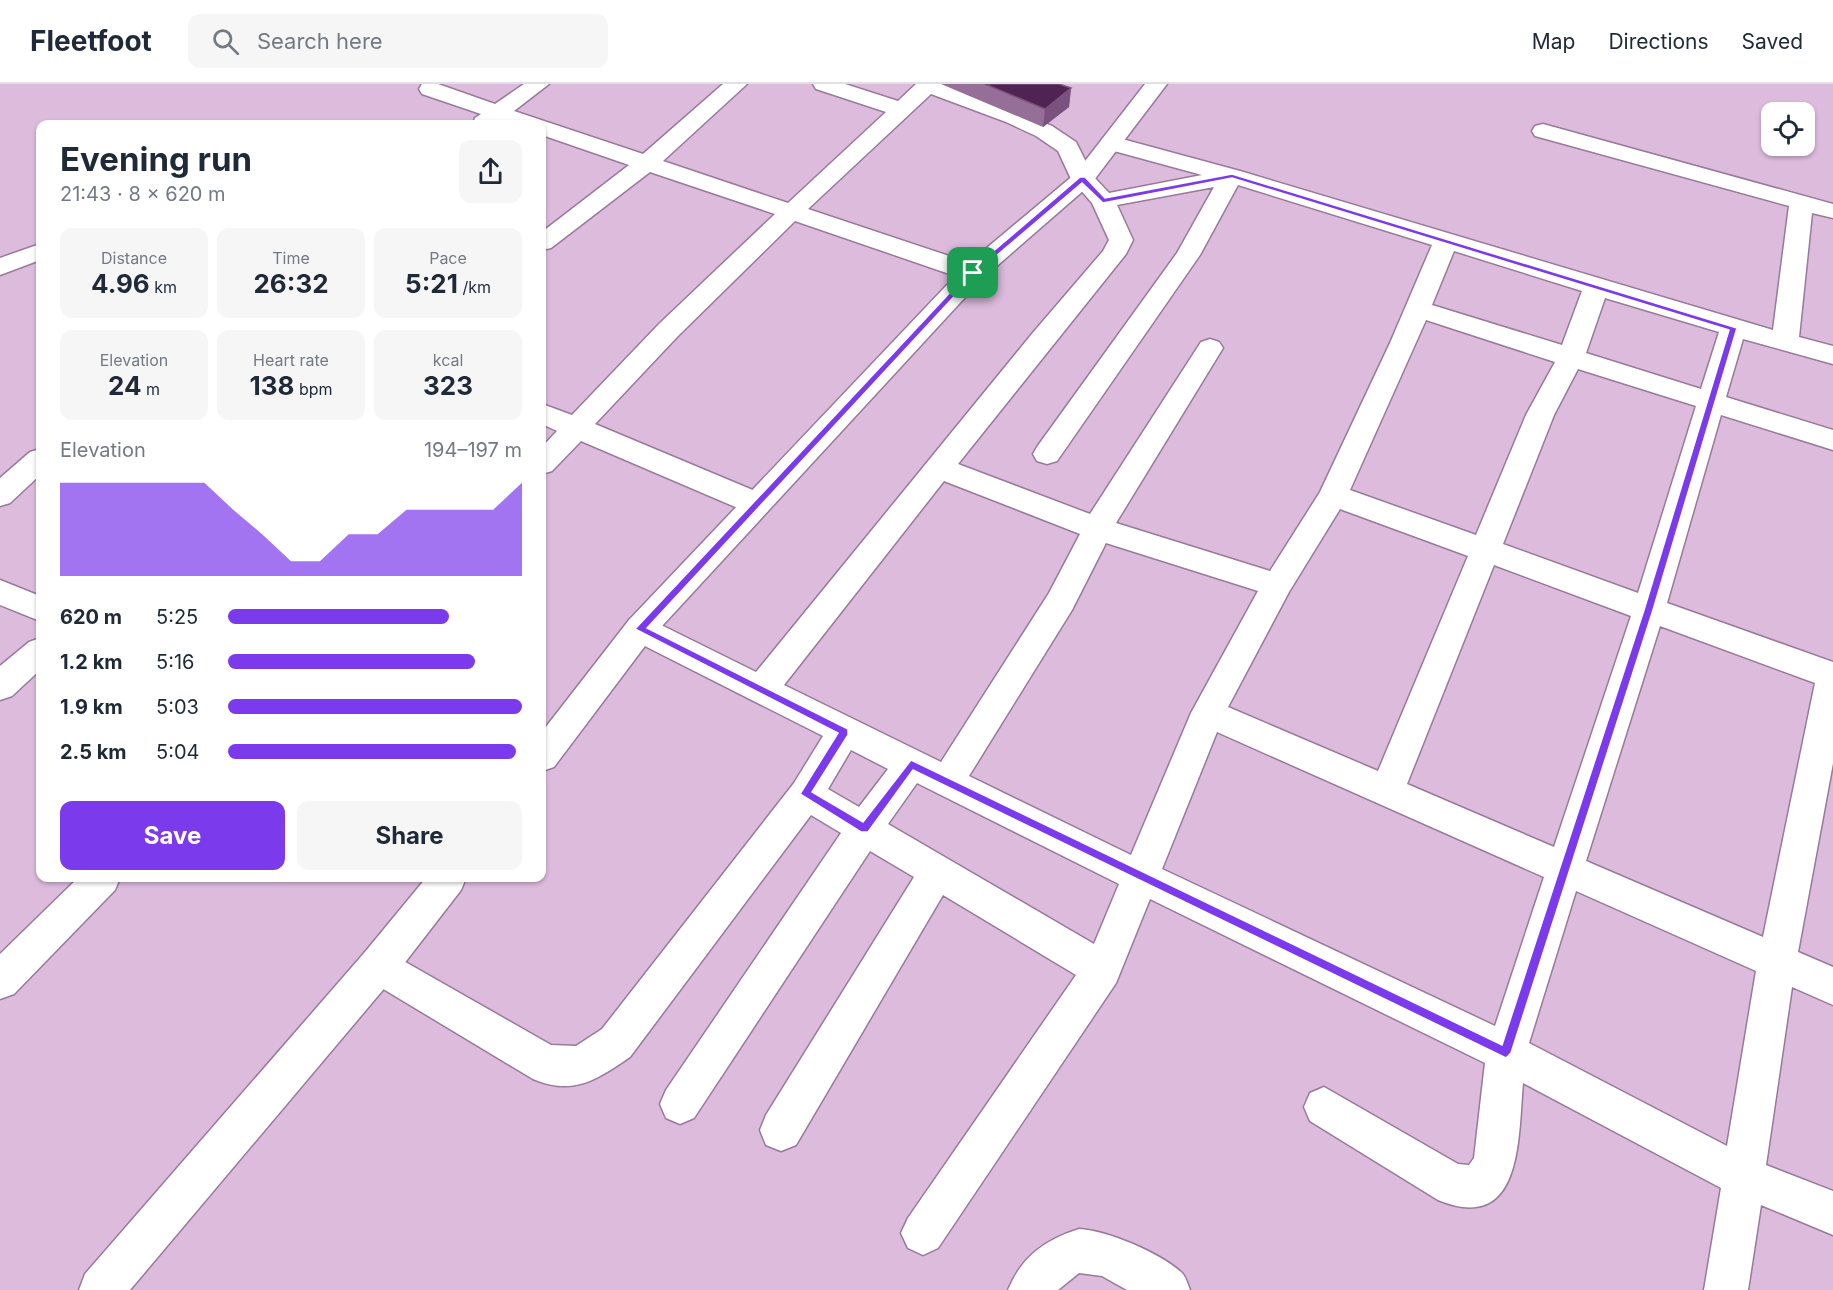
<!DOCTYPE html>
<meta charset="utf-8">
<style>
:root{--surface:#fff;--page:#f6f6f7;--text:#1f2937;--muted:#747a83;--line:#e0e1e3;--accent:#7c3aed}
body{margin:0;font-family:Inter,sans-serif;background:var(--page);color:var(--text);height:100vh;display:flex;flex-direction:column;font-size:22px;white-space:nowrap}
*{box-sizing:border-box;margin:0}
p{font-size:20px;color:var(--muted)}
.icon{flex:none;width:33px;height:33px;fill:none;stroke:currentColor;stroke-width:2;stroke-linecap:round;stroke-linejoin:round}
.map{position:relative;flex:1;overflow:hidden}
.sheet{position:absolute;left:36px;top:36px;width:510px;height:762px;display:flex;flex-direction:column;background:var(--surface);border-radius:12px;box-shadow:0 2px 4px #0004}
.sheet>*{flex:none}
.controls{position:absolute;left:1761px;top:18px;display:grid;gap:12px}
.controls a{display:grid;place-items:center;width:54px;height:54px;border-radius:12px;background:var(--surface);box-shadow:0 2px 4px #0004;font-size:30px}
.pin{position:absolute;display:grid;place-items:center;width:51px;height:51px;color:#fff;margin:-26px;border-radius:12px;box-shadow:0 3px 9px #0006}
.round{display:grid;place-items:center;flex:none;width:63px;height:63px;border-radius:12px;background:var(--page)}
.summary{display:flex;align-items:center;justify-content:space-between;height:102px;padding:0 24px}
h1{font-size:33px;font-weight:700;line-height:45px}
.metrics{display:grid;grid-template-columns:repeat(3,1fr);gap:9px;height:102px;padding:6px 24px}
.metrics div{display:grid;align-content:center;border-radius:12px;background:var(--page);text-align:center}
.metrics b{font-size:26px;font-weight:700}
.metrics small{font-size:16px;font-weight:400}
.metrics p{font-size:16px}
.chart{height:168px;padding:12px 24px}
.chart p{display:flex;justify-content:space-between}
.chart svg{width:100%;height:108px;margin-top:6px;fill:var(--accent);opacity:.7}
.primary-button{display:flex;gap:12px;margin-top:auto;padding:12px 24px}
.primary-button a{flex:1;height:69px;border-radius:12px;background:var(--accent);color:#fff;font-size:24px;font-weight:700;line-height:69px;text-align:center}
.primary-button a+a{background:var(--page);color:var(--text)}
ul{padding:0 24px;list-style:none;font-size:20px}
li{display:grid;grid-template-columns:96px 72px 1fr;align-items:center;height:45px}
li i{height:15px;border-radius:8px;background:var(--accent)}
header{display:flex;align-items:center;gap:36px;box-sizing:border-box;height:84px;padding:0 30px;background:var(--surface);border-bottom:2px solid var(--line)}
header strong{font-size:28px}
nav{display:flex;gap:33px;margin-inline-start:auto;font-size:21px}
.search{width:420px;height:54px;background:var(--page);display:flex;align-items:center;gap:15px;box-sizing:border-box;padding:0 21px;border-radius:12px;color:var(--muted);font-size:22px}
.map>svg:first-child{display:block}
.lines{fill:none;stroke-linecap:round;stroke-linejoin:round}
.minor-casing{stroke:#987a9a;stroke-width:3}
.secondary-casing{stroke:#987a9a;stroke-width:3}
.minor{fill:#fff;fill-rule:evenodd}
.secondary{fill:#fff;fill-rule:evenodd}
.wall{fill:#966f98}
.shaded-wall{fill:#7b517d}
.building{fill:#512354;stroke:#7b517d;stroke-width:1.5}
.route{fill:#7c3aed;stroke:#fff;stroke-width:1.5;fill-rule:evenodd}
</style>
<header>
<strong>Fleetfoot</strong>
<div class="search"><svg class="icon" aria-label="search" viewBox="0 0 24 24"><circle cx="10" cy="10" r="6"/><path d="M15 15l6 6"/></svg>Search here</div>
<nav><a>Map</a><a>Directions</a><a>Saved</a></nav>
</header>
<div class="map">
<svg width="1833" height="1206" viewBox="0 0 1833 1206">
<rect width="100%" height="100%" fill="#dcbbdd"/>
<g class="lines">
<g class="minor-casing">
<g id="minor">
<path d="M 422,0 L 438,0 L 495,20 L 524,0 L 549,0 L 514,27 L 643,70 L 723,0 L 747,0 L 663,77 L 788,119 L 886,28 L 816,5 L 813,0 L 845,0 L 898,17 L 916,0 L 945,0 L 1052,42 L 1076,58 L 1093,92 L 1109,109 L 1202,91 L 1103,64 L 1100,59 L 1103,54 L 1111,52 L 1240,87 L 1773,246 L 1789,122 L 1535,52 L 1532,47 L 1535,42 L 1543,40 L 1833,120 L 1833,134 L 1812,129 L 1799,253 L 1833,262 L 1833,280 L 1743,255 L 1726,313 L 1833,346 L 1833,366 L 1721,331 L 1667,519 L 1833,578 L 1833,679 L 1798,868 L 1833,883 L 1833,921 L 1792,903 L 1766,1081 L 1833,1107 L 1833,1151 L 1761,1121 L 1748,1206 L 1704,1206 L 1721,1104 L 1523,999 C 1518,1054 1523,1151 1438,1116 L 1310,1037 L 1304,1023 L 1310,1009 L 1324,1003 L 1458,1080 L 1469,1081 L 1474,1074 L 1485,979 L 1150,815 L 1116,899 L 938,1164 L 923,1171 L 908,1164 L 901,1149 L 908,1134 L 1076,891 L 943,811 L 796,1061 L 781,1067 L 766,1061 L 760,1046 L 766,1031 L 914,793 L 870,767 L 694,1034 L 680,1040 L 666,1034 L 660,1020 L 666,1006 L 841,749 L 811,731 L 630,973 C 596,996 574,1012 533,995 L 365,894 L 360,881 L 365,868 L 379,863 L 551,961 L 576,962 L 602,945 L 794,699 L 823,652 L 629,554 L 624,545 L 629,536 L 640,532 L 651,536 L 756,588 L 1031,251 L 1103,167 L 1109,156 L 1092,119 L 1071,95 L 1058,67 L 1036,52 L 1006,38 L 931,10 L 808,125 L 982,183 L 986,189 L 982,195 L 973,197 L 964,195 L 795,137 L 677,253 L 595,340 L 767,412 L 772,420 L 767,428 L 757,431 L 747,428 L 581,357 L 552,387 L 542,390 L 542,363 L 557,347 L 542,340 L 542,320 L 572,331 L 659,240 L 775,130 L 650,88 L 551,164 L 542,166 L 542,148 L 629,81 L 542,51 L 542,40 L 511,40 L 500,37 L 495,40 L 473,40 L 475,34 L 481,30 L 422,10 L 419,5 ZM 1238,101 L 1432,161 L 1390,259 L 1320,408 L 1270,487 L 1116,439 L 1223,264 L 1219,258 L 1210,255 L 1201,258 L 1090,430 L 958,380 L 1126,170 L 1133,156 L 1117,121 L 1214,103 L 1177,169 L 1037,363 L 1033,370 L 1037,377 L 1047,380 L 1057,377 L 1200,171 ZM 1454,167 L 1582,207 L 1562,261 L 1432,221 ZM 1605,214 L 1719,248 L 1701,305 L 1586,269 ZM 1426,236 L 1555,278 L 1526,331 L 1476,451 L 1350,406 ZM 1578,285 L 1696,322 L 1638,509 L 1503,460 L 1554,331 ZM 944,397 L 1080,450 L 1049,509 L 941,678 L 784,601 ZM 1340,425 L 1468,472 L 1378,687 L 1228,623 L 1289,508 ZM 1106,459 L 1258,507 L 1191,629 L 1131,771 L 969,692 L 1072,526 ZM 1494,481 L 1631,532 L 1554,763 L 1407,700 ZM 1660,542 L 1815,599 L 1763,853 L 1586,777 ZM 1217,648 L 1544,793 L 1495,942 L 1162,785 ZM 851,666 L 888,685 L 859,723 L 828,705 ZM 917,699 L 1119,800 L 1094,860 L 888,740 ZM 1576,807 L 1756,887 L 1727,1062 L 1529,959 Z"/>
<polygon points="40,160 40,176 0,191 0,174"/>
<polygon points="40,365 40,391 10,419 0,422 0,394 30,368"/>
<polygon points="0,496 40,512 40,537 0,521"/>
<polygon points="40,554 40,586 12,612 0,616 0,582 29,558"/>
<polygon points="78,794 120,794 115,806 14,910 0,915 0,870"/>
<path d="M 1079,1145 C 1109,1147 1160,1169 1182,1189 C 1186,1193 1188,1201 1190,1206 L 1127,1206 L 1102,1192 L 1079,1189 L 1058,1206 L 1008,1206 C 1022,1172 1045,1156 1079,1145 Z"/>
</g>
</g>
<g class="secondary-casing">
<g id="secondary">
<polygon points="1145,0 1167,0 1091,100 982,195 651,554 554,683 542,687 542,648 629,536 964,183 1075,90"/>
<polygon points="426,794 466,794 461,806 393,894 130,1206 79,1206 85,1190 365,868"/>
</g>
</g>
<use href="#minor" class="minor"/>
<use href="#secondary" class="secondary"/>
</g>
<polygon class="wall" points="941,0 1059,0 1071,4 1069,23 1043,43"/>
<polygon class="shaded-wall" points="1071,4 1069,23 1043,43 1045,25"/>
<polygon class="building" points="985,0 1059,0 1071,4 1045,25"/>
<path class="route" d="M 1232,90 L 1737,244 L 1653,526 L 1511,969 L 1506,974 L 913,686 L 868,748 L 861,748 L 800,710 L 838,649 L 635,545 L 970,187 L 1080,93 L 1085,93 L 1105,114 ZM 1232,94 L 1729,246 L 1644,526 L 1502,961 L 911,676 L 863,738 L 812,708 L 848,651 L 848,645 L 647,544 L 975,190 L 1082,99 L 1103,119 Z"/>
</svg>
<div class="controls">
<a><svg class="icon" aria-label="locate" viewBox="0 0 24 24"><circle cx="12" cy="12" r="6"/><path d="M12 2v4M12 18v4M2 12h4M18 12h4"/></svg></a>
</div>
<div class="pin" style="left:973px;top:189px;background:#1e9e55"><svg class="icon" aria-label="arrive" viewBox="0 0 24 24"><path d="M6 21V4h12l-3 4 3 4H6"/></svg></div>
<section class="sheet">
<div class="summary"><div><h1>Evening run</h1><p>21:43 · 8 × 620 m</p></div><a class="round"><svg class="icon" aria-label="share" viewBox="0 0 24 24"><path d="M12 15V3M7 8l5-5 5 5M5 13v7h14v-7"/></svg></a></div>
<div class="metrics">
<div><p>Distance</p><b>4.96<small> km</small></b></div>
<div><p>Time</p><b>26:32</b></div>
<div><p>Pace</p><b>5:21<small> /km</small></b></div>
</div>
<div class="metrics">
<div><p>Elevation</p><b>24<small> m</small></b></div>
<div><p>Heart rate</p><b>138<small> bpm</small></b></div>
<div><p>kcal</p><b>323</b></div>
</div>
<div class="chart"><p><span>Elevation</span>194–197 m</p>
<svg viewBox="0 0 160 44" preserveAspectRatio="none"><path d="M0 44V6L10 6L20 6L30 6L40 6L50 6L60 17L70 27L80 38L90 38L100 27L110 27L120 17L130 17L140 17L150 17L160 6V44z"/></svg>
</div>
<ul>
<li><b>620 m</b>5:25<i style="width:75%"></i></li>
<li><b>1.2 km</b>5:16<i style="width:84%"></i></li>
<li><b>1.9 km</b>5:03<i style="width:100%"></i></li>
<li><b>2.5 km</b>5:04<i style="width:98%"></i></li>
</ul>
<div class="primary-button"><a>Save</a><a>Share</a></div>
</section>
</div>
